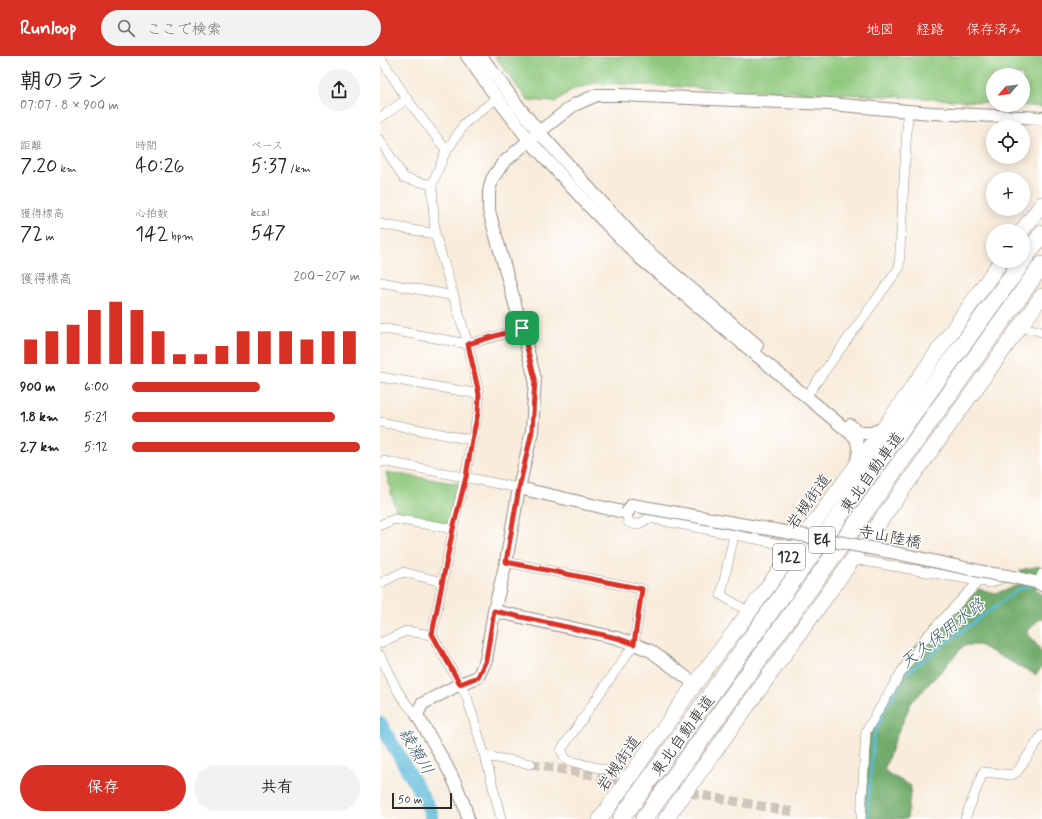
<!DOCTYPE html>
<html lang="ja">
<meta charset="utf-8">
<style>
:root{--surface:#fff;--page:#f2f2f2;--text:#222;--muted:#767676;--accent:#d93025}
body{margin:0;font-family:Mynerve,"Klee One",sans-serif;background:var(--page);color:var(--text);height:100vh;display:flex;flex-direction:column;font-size:15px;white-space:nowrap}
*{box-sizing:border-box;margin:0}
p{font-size:13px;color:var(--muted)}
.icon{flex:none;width:22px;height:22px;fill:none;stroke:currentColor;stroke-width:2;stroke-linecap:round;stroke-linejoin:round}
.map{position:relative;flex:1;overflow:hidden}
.details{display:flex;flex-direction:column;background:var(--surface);width:380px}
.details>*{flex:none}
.needle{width:26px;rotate:242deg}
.controls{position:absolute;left:606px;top:12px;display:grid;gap:8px}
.controls a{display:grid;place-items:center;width:44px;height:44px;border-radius:50%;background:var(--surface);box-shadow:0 2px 10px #0003;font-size:20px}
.scale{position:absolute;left:12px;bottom:10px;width:60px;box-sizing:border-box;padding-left:4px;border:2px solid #2b2b2b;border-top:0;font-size:11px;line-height:14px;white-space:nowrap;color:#2b2b2b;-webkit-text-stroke:3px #fff;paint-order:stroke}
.pin{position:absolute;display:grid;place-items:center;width:34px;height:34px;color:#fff;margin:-17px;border-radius:8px;box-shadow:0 2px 6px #0006}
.round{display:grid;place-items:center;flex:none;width:42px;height:42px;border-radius:21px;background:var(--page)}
.headline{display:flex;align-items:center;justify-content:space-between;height:68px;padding:0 20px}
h1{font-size:22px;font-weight:600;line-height:30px}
.stats{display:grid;grid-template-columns:repeat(3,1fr);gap:6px;height:68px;padding:4px 20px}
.stats div{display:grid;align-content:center}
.stats b{font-size:20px;font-weight:600}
.stats small{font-size:11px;font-weight:400}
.stats p{font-size:11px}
.chart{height:112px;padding:8px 20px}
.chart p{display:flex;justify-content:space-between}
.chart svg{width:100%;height:72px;margin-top:4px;stroke:var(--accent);stroke-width:6}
.action{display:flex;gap:8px;margin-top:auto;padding:8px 20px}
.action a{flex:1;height:46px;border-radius:24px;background:var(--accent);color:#fff;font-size:16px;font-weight:600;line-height:46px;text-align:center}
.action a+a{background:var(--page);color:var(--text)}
ul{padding:0 20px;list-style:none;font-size:13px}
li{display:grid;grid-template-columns:64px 48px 1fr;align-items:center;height:30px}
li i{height:10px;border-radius:5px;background:var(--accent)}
header{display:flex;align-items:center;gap:24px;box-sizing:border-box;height:56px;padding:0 20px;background:var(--accent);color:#fff}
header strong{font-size:19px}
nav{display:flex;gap:22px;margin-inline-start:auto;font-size:14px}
.search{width:280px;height:36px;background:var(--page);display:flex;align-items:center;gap:10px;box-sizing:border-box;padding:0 14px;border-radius:22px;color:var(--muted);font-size:15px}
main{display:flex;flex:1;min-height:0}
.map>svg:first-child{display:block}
.green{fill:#8ec87c;stroke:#5c7a54}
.forest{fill:#72ac6c;stroke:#4e6c4c}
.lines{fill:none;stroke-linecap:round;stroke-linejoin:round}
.stream{stroke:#5bbad9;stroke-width:2.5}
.river{stroke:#5bbad9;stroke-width:14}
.minor-tunnel{stroke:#cfc5b8;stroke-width:9;stroke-dasharray:9 4.5;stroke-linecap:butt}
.minor-casing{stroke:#928c83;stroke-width:10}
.tertiary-casing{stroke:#928c83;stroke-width:14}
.trunk-casing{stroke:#928c83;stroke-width:16}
.motorway-casing{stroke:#928c83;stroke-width:18}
.minor{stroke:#fff;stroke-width:9}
.tertiary{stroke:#fff;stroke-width:12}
.trunk{stroke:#fff;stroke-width:15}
.motorway{stroke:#fff;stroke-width:17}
.tertiary-bridge-casing{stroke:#928c83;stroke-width:14;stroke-linecap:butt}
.tertiary-bridge{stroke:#fff;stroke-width:12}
.route-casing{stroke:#fff;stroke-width:8}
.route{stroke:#d93025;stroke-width:5}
.labels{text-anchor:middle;stroke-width:3;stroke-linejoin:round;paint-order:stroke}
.shield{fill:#fff;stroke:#6b6b6b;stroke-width:1}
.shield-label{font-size:15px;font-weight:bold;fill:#2b2b2b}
.street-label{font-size:16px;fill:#2b2b2b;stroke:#fff}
.water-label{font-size:17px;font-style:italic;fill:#3c5d68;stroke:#fff}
</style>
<header>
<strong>Runloop</strong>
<div class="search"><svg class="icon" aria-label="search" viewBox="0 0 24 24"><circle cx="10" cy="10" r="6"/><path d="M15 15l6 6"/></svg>ここで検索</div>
<nav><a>地図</a><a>経路</a><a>保存済み</a></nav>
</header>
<main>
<section class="details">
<div class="headline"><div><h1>朝のラン</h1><p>07:07 · 8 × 900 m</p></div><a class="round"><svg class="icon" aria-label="share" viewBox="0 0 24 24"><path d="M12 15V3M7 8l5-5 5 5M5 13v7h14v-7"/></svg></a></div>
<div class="stats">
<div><p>距離</p><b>7.20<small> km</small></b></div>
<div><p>時間</p><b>40:26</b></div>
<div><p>ペース</p><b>5:37<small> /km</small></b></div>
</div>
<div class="stats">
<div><p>獲得標高</p><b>72<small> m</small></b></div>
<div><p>心拍数</p><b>142<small> bpm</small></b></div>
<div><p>kcal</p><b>547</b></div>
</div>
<div class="chart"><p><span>獲得標高</span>200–207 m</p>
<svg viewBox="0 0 160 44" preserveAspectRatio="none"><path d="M5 44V29M15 44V24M25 44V20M35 44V11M45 44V6M55 44V11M65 44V24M75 44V38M85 44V38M95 44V33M105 44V24M115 44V24M125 44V24M135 44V29M145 44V24M155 44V24"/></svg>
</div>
<ul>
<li><b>900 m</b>6:00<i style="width:56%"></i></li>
<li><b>1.8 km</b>5:21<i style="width:89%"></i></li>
<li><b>2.7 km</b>5:12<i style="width:100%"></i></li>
</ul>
<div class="action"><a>保存</a><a>共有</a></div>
</section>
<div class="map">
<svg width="662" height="763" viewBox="0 0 662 763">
<rect width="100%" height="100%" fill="#fff"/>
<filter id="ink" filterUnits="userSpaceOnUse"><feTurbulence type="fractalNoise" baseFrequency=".025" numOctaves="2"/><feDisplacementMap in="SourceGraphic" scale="8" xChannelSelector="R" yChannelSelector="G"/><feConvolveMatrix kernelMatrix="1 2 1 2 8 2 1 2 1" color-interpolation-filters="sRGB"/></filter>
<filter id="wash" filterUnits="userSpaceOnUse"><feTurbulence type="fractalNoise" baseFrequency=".012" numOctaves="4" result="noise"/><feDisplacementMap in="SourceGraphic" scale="16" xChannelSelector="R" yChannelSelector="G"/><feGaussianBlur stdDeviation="0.9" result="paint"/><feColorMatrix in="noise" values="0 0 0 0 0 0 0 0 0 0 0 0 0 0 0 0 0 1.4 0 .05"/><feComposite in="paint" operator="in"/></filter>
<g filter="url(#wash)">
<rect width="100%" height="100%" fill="#f8ecdb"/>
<g class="green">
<polygon points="115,0 662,0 662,51 639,49 643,49 643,19 613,19 613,47 527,41 216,27 191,34 175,46 147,44"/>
<polygon points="6,416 80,428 70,469 17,459"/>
</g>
<polygon class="forest" points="660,510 656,534 662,539 662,564 660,562 647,576 662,596 662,611 656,619 599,589 584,589 564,612 531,647 514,686 504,714 511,719 531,730 527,763 479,763 490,674 533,593 570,563 598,533 617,537 641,528 640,514"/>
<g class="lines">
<g class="stream">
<polyline points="525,618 640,532 651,530"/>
<polyline points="487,763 494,679 503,658 522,624"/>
</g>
<polyline class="river" points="0,667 31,720 51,756 51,763"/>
</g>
</g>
<g filter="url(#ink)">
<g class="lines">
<polyline class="minor-tunnel" points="151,708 414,756"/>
<g class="minor-casing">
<g id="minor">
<polyline points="0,1 27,43 67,95"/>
<polyline points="117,42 85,67 64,99 52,129 53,147 55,178 88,288 99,338 98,357 92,384 85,421 73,473 52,579 80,628 87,641 108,711 121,763"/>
<polyline points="0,62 27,43"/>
<polyline points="0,84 24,122 52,129"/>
<polyline points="0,168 55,178"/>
<polyline points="0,226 74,240"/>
<polyline points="640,270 662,276"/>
<polyline points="0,272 88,288 142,273"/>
<polyline points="0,321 99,338"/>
<polyline points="430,335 519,212 528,55"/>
<polyline points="0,366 92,384"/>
<polyline points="0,407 3,405 139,432"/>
<polyline points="247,457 248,466 255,469 261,467 269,462 416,491"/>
<polyline points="0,469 15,463 73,473"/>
<polyline points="354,479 341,539 369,556"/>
<polyline points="472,503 611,527 627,520"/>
<polyline points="126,506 262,533 254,588 181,694 186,704 251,720"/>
<polyline points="0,527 23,516 62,526"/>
<polyline points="659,527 662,518"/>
<polyline points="0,587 26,575 52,579"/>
<path d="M 0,599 C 9,619 20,644 37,659"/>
<polyline points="105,700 151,708"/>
<polyline points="481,763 486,675 522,615 546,581 599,525"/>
<polyline points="585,763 603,716 632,719 637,716 662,679"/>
</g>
</g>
<g class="tertiary-casing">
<g id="tertiary">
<polyline points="87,0 117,42 149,84 208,149 260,202 476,382 479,395 476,409"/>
<polyline points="101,0 138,50 159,76 216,140 266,194 377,289"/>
<polyline points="470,369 479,377 491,377 504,372"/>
<polyline points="139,432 247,457"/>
<polyline points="628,520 659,527 662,529"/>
<polyline points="315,628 271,595 254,588 237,582 114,555 126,506 139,432 152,375 155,323 142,273 109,155 109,136 112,123 123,107 159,76 194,49 217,39 240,39 450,48 551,57 662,62"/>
<path d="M 88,763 C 80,728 55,690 37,659 L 42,648 L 80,628 L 98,621 L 106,604 L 114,555"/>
</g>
</g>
<g class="trunk-casing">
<g id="trunk">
<polyline points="642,175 662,148"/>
<polyline points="220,763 315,628 369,556 504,372 621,205"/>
<polyline points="286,763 662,240"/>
</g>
</g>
<g class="motorway-casing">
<g id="motorway">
<polyline points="643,204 662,178"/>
<polyline points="241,763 643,205"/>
<polyline points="264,763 662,209"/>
</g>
</g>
<use href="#minor" class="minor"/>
<use href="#tertiary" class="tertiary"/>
<use href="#trunk" class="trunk"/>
<use href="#motorway" class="motorway"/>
<g class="tertiary-bridge-casing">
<polyline id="tertiary-bridge" points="247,457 252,449 411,477 511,496 613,518 628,520"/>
</g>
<use href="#tertiary-bridge" class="tertiary-bridge"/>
</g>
</g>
<g class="lines" filter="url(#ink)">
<g class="route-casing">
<polygon id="route" points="142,272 155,323 152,375 139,432 126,506 262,533 254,588 237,582 114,555 106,604 98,621 80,628 52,578 73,473 86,421 92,384 98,357 99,338 88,288"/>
</g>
<use href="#route" class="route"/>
</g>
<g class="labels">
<g class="shield">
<rect x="429" y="471" width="26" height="26" rx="3"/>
<rect x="393" y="488" width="32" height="26" rx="3"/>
</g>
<g class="shield-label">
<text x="442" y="489">E4</text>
<text x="409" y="506">122</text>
</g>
<g class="street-label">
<text transform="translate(491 416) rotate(-54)" y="6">東北自動車道</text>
<text transform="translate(428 445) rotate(-54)" y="6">岩槻街道</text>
<text transform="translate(510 480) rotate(11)" y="6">寺山陸橋</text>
<text transform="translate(302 679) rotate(-54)" y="6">東北自動車道</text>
<text transform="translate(238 707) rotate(-55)" y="6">岩槻街道</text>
</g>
<g class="water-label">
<text transform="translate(562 577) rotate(-38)" y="6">天久保用水路</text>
<text transform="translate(37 695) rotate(60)" y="6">綾瀬川</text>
</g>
</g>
</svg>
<div class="controls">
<a><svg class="needle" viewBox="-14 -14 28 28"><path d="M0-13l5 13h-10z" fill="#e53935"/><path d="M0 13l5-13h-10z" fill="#767676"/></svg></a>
<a><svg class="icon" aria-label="locate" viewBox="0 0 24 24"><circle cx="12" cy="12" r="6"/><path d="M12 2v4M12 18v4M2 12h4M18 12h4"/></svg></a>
<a>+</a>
<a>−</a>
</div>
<div class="scale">50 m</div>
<div class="pin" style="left:142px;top:272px;background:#1e9e55"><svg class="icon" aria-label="arrive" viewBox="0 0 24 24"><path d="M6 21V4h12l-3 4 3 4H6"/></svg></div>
</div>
</main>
